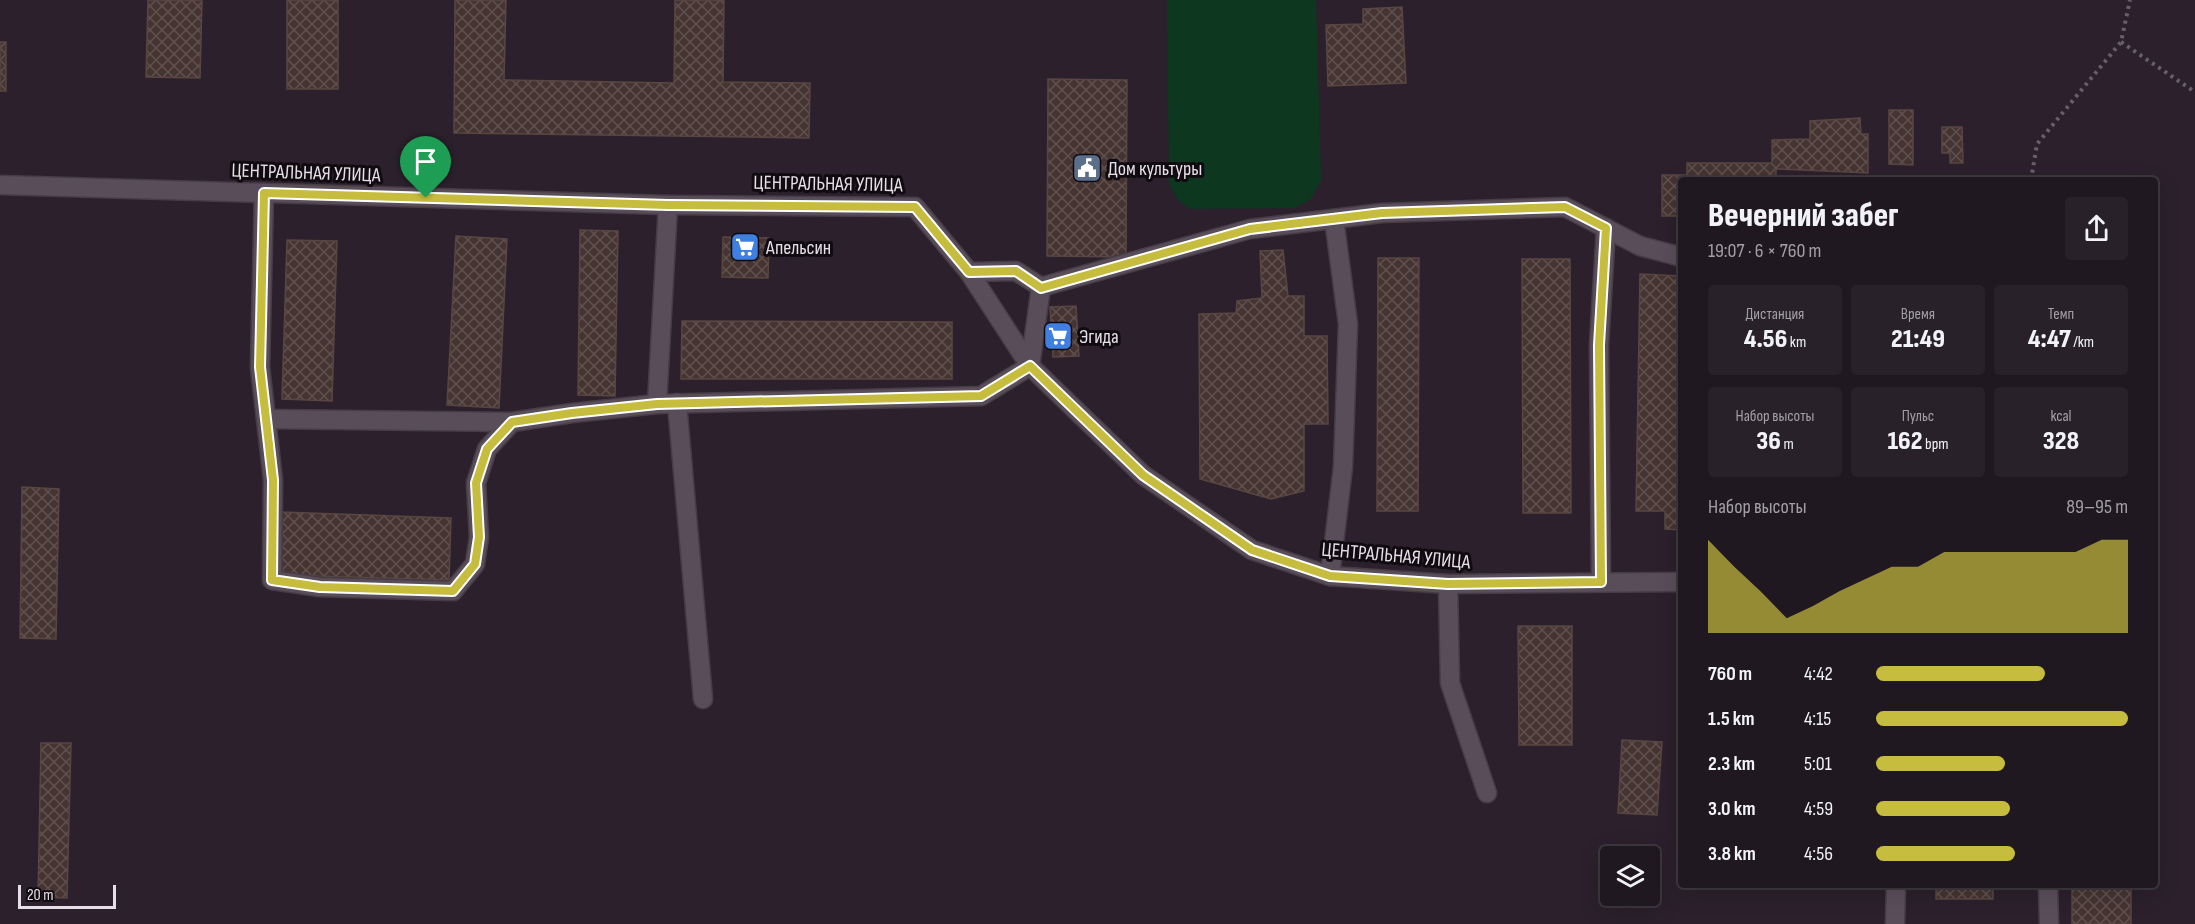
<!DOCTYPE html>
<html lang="ru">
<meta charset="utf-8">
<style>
:root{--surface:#201820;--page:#282129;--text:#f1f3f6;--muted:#a2a0a5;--line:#3d373e;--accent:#c6bc3d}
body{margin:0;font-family:"Sofia Sans Condensed",sans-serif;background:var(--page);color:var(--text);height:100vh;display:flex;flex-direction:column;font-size:22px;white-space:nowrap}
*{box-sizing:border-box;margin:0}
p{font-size:20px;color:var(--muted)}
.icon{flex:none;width:33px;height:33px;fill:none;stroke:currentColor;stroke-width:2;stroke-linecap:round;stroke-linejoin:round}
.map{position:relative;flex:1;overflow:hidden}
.sheet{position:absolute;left:1678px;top:177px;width:480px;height:711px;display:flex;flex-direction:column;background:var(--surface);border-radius:6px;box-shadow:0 6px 24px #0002,0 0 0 2px var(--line)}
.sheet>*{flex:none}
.fabs{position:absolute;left:1600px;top:846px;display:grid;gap:12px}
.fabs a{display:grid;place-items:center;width:60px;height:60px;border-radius:6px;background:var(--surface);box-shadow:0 6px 24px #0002,0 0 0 2px var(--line);font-size:30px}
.scale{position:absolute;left:18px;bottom:15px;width:98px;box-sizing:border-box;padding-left:6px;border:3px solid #e7dfe7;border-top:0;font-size:16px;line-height:21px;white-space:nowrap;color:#e7dfe7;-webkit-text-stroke:4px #100b10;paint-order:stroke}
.pin{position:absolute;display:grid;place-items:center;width:51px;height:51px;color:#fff;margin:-62px -26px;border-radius:50% 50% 50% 0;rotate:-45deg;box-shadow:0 0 6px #0007}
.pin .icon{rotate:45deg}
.round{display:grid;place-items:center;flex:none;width:63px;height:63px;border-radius:6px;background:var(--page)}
.headline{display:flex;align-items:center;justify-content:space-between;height:102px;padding:0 30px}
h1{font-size:33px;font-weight:800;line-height:45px}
.figures{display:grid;grid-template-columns:repeat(3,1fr);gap:9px;height:102px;padding:6px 30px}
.figures div{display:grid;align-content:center;border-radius:6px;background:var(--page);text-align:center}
.figures b{font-size:26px;font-weight:800}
.figures small{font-size:16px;font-weight:400}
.figures p{font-size:16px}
.chart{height:168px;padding:12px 30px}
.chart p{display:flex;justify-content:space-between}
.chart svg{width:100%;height:108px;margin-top:6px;fill:var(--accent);opacity:.7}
ul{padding:0 30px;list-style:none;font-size:20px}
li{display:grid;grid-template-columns:96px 72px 1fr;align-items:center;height:45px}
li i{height:15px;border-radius:8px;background:var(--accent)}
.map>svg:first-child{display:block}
.green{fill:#0e371f}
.building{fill:url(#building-cross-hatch);stroke:#594643;stroke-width:1.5}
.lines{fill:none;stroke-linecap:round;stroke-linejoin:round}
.minor-casing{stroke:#463c46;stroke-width:21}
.path{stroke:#695f69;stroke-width:4;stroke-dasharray:3 4.5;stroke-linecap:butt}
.minor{stroke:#594d59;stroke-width:18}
.route-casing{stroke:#fff;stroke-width:12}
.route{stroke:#c6bc3d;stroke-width:8}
.labels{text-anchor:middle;stroke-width:6;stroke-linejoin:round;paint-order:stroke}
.poi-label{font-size:20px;fill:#e7dfe7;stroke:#100b10;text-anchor:start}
.street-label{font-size:20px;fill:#e7dfe7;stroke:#100b10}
</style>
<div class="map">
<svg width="2195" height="924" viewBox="0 0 2195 924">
<defs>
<pattern id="building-cross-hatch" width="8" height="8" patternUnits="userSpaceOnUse" patternTransform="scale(1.5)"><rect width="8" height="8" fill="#453431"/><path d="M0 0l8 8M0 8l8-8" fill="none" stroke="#60514f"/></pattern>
</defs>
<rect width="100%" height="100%" fill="#2b202b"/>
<polygon class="green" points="1167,0 1316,0 1321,181 1311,199 1295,208 1190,209 1178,200 1169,184"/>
<g class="building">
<polygon points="148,0 202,0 200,78 146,77"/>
<rect x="287" y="0" width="51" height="89"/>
<polygon points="455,0 506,0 504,80 674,83 675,0 724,0 723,82 810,83 809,138 454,133"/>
<polygon points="1402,7 1406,83 1328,86 1326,25 1363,24 1363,9"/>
<rect x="0" y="42" width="6" height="49"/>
<polygon points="1048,79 1127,80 1126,257 1047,256"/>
<polygon points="1889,110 1913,110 1913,165 1889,164"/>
<polygon points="1860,118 1861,134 1868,134 1868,173 1776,169 1776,180 1682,180 1682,216 1662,216 1662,175 1687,175 1687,163 1772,163 1772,140 1810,139 1810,121"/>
<polygon points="1942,127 1962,127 1963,163 1950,163 1950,153 1942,153"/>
<polygon points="580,230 618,231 615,396 578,395"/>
<polygon points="456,236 507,239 499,408 447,405"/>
<polygon points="723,237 769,238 768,278 722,277"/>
<polygon points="287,240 337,241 332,401 282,399"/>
<polygon points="1283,250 1288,296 1304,296 1304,336 1327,336 1328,424 1304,424 1304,491 1271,499 1200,479 1199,314 1236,313 1237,301 1262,298 1260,251"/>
<polygon points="1378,258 1419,258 1418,511 1377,511"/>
<polygon points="1522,259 1570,259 1571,513 1523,513"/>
<polygon points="1640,274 1680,276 1682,530 1665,529 1665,511 1636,511"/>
<polygon points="1076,306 1079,356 1053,357 1050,307"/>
<polygon points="682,321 952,322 952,379 681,379"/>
<polygon points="22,487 59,489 56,639 20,638"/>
<polygon points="281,512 451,518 449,580 279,575"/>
<polygon points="1518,626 1572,626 1572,745 1519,745"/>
<polygon points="1622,740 1662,742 1657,815 1618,813"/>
<polygon points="41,743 71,743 67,898 38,897"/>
<rect x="1936" y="885" width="57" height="14"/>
<rect x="2072" y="885" width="59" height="39"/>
</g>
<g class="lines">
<g class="minor-casing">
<g id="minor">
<polyline points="0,185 668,205 915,207 969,272 1030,366 1143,475 1252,550 1330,576 1448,584 1682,582"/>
<polyline points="264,193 260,367 273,480 272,580 320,587 453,591 475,564 479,537 476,483 487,449 512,422 572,413 657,404 981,396 1030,366 1041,287 1250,229 1382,213 1565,207 1640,246 1682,257"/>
<polyline points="969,272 1016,271 1041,287"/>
<polyline points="677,403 703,699"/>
<polyline points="657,404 668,205"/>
<polyline points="266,419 512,422"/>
<polyline points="1330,576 1343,467 1348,324 1334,219"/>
<polyline points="1601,582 1599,345 1606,228"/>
<polyline points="1448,584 1450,683 1487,793"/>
<polyline points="2048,885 2049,924"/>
<polyline points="1895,924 1896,885"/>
</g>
</g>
<g class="path">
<polyline points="2121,42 2195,92"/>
<polyline points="2031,180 2037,144 2121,42 2130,0"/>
</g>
<use href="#minor" class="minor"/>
</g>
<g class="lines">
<g class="route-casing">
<polygon id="route" points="264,193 668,205 915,207 969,272 1016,271 1041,288 1250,229 1382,213 1565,207 1606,228 1599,345 1601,582 1448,584 1330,576 1252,550 1143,475 1030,366 981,396 657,404 572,413 512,422 487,449 476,483 479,537 475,564 453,591 320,587 272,580 273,480 260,367"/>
</g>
<use href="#route" class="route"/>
</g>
<defs>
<g id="civic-square" transform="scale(1.5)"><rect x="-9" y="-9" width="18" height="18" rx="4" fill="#5c6f8a" stroke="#100b10"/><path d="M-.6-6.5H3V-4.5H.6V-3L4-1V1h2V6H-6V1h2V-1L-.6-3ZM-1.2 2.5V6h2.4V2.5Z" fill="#fff"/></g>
<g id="supermarket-square" transform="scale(1.5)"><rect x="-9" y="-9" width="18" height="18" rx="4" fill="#3f7fe0" stroke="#100b10"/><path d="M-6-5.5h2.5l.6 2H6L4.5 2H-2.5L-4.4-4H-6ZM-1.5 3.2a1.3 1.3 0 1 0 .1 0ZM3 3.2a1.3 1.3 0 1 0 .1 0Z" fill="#fff"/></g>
</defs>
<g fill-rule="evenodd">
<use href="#civic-square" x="1087" y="168"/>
<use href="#supermarket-square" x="745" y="247"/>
<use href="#supermarket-square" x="1058" y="336"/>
</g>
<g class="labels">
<g class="poi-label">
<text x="1108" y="175">Дом культуры</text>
<text x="766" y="254">Апельсин</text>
<text x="1079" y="343">Эгида</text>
</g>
<g class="street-label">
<text transform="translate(306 172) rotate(2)" y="7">ЦЕНТРАЛЬНАЯ УЛИЦА</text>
<text transform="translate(828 183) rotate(1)" y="7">ЦЕНТРАЛЬНАЯ УЛИЦА</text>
<text transform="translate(1396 555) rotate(5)" y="7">ЦЕНТРАЛЬНАЯ УЛИЦА</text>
</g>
</g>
</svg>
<div class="fabs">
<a><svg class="icon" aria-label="layers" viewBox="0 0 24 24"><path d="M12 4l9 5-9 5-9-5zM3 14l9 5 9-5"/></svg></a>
</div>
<div class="scale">20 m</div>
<div class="pin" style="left:426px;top:198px;background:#1e9e55"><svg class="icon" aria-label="arrive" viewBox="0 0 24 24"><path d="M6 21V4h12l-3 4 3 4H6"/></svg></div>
<section class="sheet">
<div class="headline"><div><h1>Вечерний забег</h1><p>19:07 · 6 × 760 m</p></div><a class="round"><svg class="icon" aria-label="share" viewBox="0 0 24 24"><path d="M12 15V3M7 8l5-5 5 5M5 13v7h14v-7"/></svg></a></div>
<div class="figures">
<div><p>Дистанция</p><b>4.56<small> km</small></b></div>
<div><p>Время</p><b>21:49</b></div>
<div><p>Темп</p><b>4:47<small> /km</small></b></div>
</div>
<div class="figures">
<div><p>Набор высоты</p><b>36<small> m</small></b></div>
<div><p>Пульс</p><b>162<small> bpm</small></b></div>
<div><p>kcal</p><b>328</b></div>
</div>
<div class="chart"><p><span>Набор высоты</span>89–95 m</p>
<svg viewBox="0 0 160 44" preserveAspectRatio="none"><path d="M0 44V6L10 17L20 27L30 38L40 33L50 27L60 22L70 17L80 17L90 11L100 11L110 11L120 11L130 11L140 11L150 6L160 6V44z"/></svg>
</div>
<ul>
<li><b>760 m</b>4:42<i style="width:67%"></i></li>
<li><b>1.5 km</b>4:15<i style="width:100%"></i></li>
<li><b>2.3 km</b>5:01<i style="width:51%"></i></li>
<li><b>3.0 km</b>4:59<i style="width:53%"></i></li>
<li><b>3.8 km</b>4:56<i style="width:55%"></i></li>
</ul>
</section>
</div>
